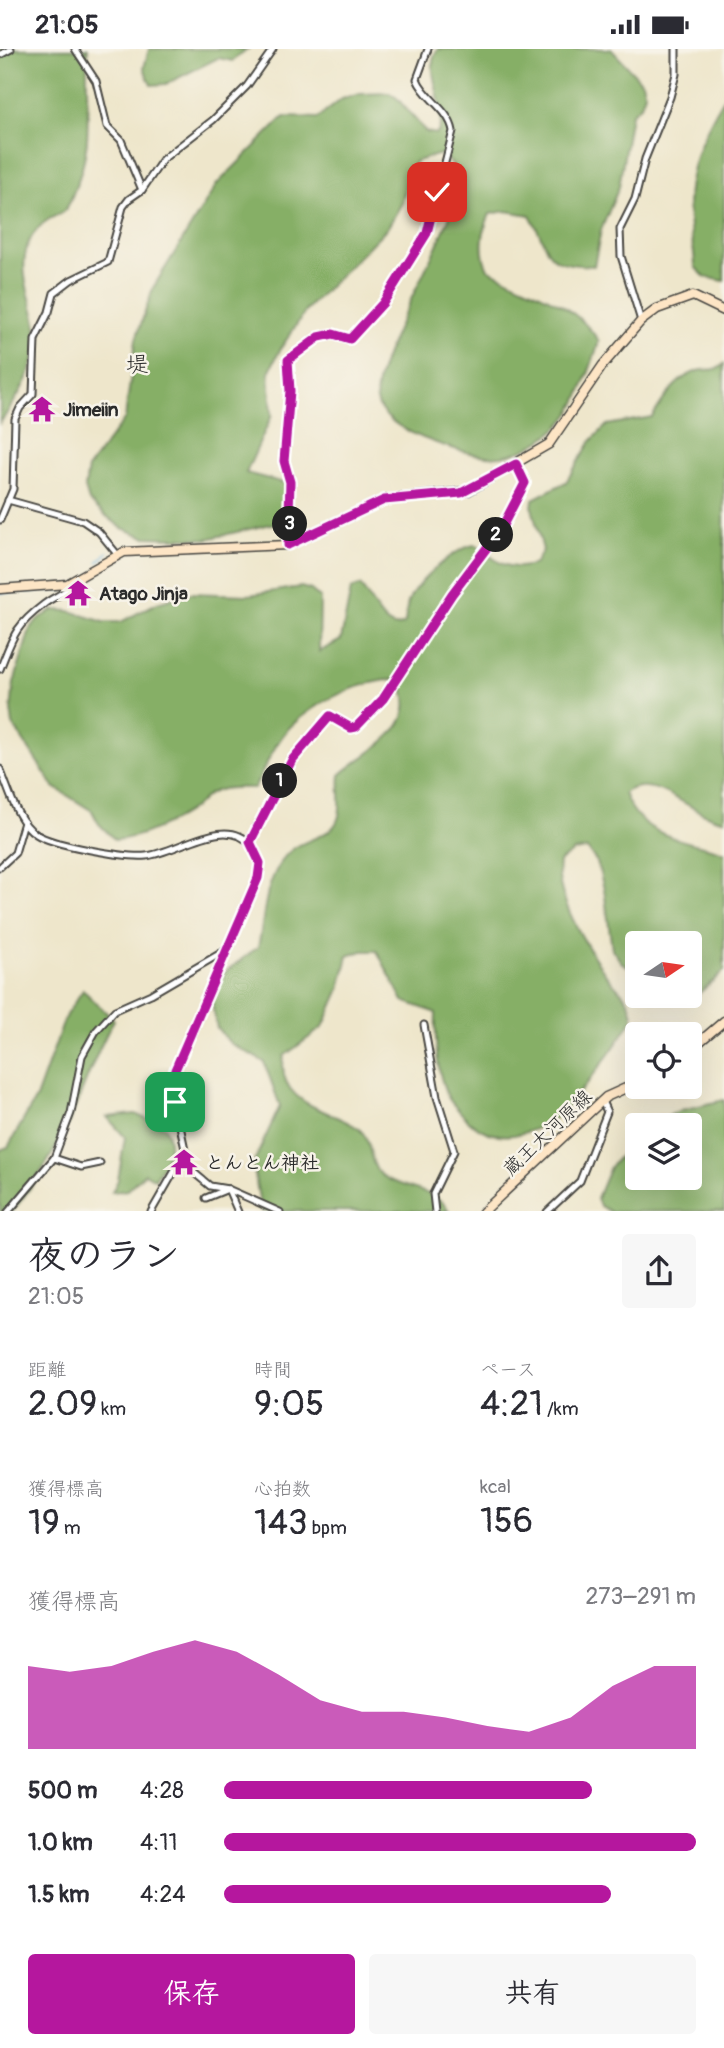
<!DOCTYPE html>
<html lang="ja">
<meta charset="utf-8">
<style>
:root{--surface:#fff;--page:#f7f7f7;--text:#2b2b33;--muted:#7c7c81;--accent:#b5179e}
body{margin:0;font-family:Pangolin,"Klee One",sans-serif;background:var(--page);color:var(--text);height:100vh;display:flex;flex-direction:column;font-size:26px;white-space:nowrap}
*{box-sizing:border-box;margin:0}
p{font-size:23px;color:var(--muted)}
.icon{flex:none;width:38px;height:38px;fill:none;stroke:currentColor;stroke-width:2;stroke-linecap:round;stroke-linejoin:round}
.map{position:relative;height:1162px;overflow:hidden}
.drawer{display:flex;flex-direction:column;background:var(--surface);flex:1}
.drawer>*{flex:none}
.needle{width:46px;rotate:77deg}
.controls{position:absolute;left:625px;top:882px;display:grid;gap:14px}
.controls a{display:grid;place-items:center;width:77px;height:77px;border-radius:7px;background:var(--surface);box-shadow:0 7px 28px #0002;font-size:35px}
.pin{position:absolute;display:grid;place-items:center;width:60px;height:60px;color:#fff;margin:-30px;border-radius:14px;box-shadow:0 4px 10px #0006}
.km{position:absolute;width:35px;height:35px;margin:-18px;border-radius:50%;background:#222;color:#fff;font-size:19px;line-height:35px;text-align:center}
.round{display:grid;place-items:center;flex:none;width:74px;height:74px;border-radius:7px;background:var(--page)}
.head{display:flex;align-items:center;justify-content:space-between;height:119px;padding:0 28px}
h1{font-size:38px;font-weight:600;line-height:52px}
.figures{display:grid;grid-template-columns:repeat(3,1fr);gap:10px;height:119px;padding:7px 28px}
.figures div{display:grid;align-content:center}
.figures b{font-size:35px;font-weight:600}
.figures small{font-size:19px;font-weight:400}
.figures p{font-size:19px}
.chart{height:196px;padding:14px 28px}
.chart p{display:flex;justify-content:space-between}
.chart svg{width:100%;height:126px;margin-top:7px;fill:var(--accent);opacity:.7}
.primary-button{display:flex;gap:14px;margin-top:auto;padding:14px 28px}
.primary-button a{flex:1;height:80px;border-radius:7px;background:var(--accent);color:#fff;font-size:28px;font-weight:600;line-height:80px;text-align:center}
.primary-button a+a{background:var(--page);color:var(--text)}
ul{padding:0 28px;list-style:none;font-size:23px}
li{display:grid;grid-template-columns:112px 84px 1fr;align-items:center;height:52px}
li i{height:18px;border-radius:9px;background:var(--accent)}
.status{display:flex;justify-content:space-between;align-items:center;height:49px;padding:0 35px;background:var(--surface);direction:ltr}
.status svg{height:19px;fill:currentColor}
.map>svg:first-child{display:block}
.forest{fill:#86af66;stroke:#586d48;stroke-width:2}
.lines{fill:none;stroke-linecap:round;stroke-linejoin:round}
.stream{stroke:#62afdb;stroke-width:2}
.street-casing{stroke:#484743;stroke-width:9}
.secondary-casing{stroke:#484743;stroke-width:11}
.street{stroke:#fff;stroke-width:5}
.secondary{stroke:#fde5c5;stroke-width:8}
.route-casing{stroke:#fff;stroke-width:14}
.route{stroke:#b5179e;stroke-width:9}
.labels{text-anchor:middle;stroke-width:5;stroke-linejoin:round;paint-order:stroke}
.poi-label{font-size:19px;font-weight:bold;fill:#2b2b2b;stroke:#f7f3e8;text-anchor:start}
.street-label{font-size:19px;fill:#2b2b2b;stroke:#f7f3e8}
.quarter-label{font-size:23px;fill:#2b2b2b;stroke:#f7f3e8}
</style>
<div class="status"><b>21:05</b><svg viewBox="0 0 49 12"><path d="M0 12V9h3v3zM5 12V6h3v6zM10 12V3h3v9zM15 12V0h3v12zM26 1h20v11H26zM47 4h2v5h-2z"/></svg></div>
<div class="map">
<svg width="724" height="1163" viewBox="0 0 724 1163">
<rect width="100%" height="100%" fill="#f7f3e8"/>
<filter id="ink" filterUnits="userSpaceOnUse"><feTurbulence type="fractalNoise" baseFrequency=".0143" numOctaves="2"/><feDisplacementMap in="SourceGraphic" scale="14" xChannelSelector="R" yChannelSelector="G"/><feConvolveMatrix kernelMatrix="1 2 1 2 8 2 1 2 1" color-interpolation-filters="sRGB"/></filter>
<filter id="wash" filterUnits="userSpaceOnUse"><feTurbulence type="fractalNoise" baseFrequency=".00686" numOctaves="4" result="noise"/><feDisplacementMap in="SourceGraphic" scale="28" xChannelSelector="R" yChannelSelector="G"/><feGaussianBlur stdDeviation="1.57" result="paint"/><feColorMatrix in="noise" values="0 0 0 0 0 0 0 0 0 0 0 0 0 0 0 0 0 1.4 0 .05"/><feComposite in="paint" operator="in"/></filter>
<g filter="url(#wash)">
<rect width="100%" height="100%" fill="#eee6cb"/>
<g class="forest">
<path d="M 0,0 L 88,0 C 83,54 97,89 74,142 C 72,147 69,157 65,161 C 62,165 55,167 51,169 C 39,176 29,188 26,202 C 20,225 31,249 35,270 C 43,310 21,344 0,374 Z"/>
<polygon points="149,0 248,0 232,12 218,9 166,35 151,36 144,19"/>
<path d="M 438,0 L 611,0 L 642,33 L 645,45 L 641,56 L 631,65 L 619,138 L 601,181 L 594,217 C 541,215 553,207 530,166 L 506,162 L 490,165 C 482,182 479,203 488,220 C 530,244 570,249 599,292 C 592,315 584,340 572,361 C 557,386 516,411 486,407 C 458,403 384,382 377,352 C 369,320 439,201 452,161 C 454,153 460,143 460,135 C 460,122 450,113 441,105 L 416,112 L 409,122 L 402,154 L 388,178 L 307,260 L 281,299 L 269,323 L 272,366 L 246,424 L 289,435 L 288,461 L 279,473 L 207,490 L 145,488 L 122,479 L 105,466 L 89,452 L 85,439 L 88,419 L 125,369 L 136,290 L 153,239 L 217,135 L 284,68 L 318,69 L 342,50 L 360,45 L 389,44 L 397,49 L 426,83 L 437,85 C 451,58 421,21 438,0 Z"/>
<path d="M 724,49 L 724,232 L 705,228 L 695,218 C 695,201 690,186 689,169 C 684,126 702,85 724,49 Z"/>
<path d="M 724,315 L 724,771 C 692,768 655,721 624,744 C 641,790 684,790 724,803 L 724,922 L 696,947 L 680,951 L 670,947 L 690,947 L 690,894 L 637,894 L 637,923 L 621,913 L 612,900 L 604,840 L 597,813 L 587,800 L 574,802 L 559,813 C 554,846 586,897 605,924 C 617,941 631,946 633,969 C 619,993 571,1060 549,1073 C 518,1091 487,1093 462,1065 C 458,1060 451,1054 448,1048 C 436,1024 435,991 436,964 L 403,952 L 377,902 L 362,902 L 348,907 L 340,940 L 323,978 L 284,1007 C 275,1058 334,1060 359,1080 C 374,1092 367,1116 383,1127 C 402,1141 437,1139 449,1162 L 261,1162 L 253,1115 L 280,1057 L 264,1013 L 230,994 L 217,979 L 211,950 L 225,923 L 258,898 C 266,864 262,841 283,810 C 298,788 331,791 338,770 C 343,757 338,740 340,726 C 370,699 426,678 398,630 C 361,632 317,651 290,678 C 274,695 265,719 254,739 C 240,739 224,737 211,744 C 205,747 200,754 195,758 C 174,773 141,789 115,791 L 99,775 L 92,762 L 54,738 L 13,676 L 11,661 L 14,634 L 30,580 L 38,570 L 54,561 L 70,562 L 104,573 L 121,573 L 157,554 L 191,544 L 248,546 L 301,538 L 311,541 L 320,549 L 319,603 L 341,591 L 351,540 L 360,537 C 372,548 385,589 405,574 C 406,567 406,558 409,551 C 417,533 457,496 477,496 C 496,513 509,524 535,515 L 543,501 L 532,459 L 533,450 L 566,433 L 591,392 L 607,376 L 652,368 C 665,349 675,329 698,322 C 708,319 716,324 724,315 Z"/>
<path d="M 83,941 L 114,971 C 95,1004 84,1040 68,1075 C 54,1106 33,1136 13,1162 L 0,1162 L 0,1101 L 8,1098 L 36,1049 L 66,966 Z"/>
<polygon points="724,1051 724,1162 611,1163 600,1157 597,1149 610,1118 637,1088 637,1129 690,1129 690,1076 648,1076 681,1061"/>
<path d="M 135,1065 L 165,1078 C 175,1099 166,1111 155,1130 L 145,1124 L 127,1141 L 112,1143 L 118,1131 L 125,1088 L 107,1068 Z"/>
</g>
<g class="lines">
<g class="stream">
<polyline points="98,513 108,503"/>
<polyline points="70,542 87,535 92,525"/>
<polyline points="0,544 65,541"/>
</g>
</g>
</g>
<g filter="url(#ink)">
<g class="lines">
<g class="street-casing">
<g id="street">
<polyline points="75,0 96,32 107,77 121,91 142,141"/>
<polyline points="0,6 11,0"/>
<polyline points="641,272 621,207 620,180 635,150 645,110 670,48 676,25 676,0"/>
<polyline points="8,451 83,472 99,483 117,505"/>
<polyline points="0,471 13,440 15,370 20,359 33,345 35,291 49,263 54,244 71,231 108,213 123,158 129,150 142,141 163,110 213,71 247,37 273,0"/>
<path d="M 288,496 L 290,433 L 284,412 L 290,342 L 288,311 L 319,288 L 333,285 L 350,290 L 383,254 L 427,184 L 453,82 C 449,60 425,50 417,30 L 428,0"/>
<path d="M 0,620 C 13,588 14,578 43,556 C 55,546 65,546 74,533"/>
<path d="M 0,720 C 9,740 16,772 36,785 C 52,796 126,809 146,807 C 177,804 226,765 251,796 C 262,808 260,821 256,836 L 175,1021 L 172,1035 L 175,1053 L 187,1110 L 192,1122 L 210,1137 L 228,1140 L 280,1163"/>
<polyline points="249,793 292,711 330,667 351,679 357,678 383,650 452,545 501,479 525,434 516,415"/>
<polyline points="0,818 15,804 24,773"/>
<polyline points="424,976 437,1048 454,1102 433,1145 435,1163"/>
<polyline points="54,1109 81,1118 100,1114"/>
<polyline points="228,1140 238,1163"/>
<polyline points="206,1149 228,1140"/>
<polyline points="8,1163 54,1109 71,1064 82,1007 96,982 115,961 151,945 228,900"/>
<polyline points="151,1163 185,1104"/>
<polyline points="547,1163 580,1132 607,1063 602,1052"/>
</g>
</g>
<g class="secondary-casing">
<g id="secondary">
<polyline points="0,540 67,535 124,503 288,496 384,451 468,442 549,395 603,316 641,272 657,260 693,247 724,262"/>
<polyline points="690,1001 724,972"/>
<polyline points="483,1163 606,1048 637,1034"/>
</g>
</g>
<use href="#street" class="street"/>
<use href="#secondary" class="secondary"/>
</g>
</g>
<g class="lines" filter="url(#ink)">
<g class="route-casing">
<polyline id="route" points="175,1053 172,1035 175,1021 258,829 260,814 250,793 292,711 330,667 351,679 356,678 383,650 452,545 501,480 525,434 516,415 461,444 384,451 288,496 290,433 284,412 290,342 288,311 319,288 333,285 350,290 383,254 427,184 437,143"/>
</g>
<use href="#route" class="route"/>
</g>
<defs>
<g id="temple-bare" transform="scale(2.1)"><path d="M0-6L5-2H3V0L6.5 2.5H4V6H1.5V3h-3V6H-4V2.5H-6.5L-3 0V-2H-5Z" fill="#b5179e" stroke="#f7f3e8" stroke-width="2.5" paint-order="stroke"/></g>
</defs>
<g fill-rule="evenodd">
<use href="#temple-bare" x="42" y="360"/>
<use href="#temple-bare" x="78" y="544"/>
<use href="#temple-bare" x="184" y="1113"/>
</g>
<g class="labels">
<g class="poi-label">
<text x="63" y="367">Jimeiin</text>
<text x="99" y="551">Atago Jinja</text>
<text x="205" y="1120">とんとん神社</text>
</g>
<g class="street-label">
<text transform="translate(547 1083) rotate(-44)" y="7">蔵王大河原線</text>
</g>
<g class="quarter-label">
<text x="137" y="323">堤</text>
</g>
</g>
</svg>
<div class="controls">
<a><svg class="needle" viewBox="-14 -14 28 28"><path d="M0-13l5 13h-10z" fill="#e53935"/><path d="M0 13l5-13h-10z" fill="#7c7c81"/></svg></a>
<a><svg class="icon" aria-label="locate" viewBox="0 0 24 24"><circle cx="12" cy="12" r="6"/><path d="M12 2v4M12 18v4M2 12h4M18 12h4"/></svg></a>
<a><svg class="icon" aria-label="layers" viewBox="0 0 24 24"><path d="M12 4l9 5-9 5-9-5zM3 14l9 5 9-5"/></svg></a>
</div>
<div class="pin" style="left:175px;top:1053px;background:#1e9e55"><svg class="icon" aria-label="arrive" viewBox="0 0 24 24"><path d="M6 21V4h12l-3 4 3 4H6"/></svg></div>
<div class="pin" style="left:437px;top:143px;background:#d93025"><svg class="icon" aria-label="check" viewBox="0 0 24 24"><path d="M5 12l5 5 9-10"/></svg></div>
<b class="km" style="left:280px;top:732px">1</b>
<b class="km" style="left:496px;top:486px">2</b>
<b class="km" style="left:290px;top:475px">3</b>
</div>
<section class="drawer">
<div class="head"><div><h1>夜のラン</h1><p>21:05</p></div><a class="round"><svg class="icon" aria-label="share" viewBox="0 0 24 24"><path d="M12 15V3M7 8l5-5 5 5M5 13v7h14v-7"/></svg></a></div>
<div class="figures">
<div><p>距離</p><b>2.09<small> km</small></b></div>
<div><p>時間</p><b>9:05</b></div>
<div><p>ペース</p><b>4:21<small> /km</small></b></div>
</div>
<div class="figures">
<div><p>獲得標高</p><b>19<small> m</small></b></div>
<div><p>心拍数</p><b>143<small> bpm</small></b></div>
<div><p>kcal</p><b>156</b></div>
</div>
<div class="chart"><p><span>獲得標高</span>273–291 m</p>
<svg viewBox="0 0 160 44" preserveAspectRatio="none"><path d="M0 44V15L10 17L20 15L30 10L40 6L50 10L60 18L70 27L80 31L90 31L100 33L110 36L120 38L130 33L140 22L150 15L160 15V44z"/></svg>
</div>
<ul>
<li><b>500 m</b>4:28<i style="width:78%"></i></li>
<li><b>1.0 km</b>4:11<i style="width:100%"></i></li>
<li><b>1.5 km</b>4:24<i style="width:82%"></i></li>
</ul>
<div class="primary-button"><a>保存</a><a>共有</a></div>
</section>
